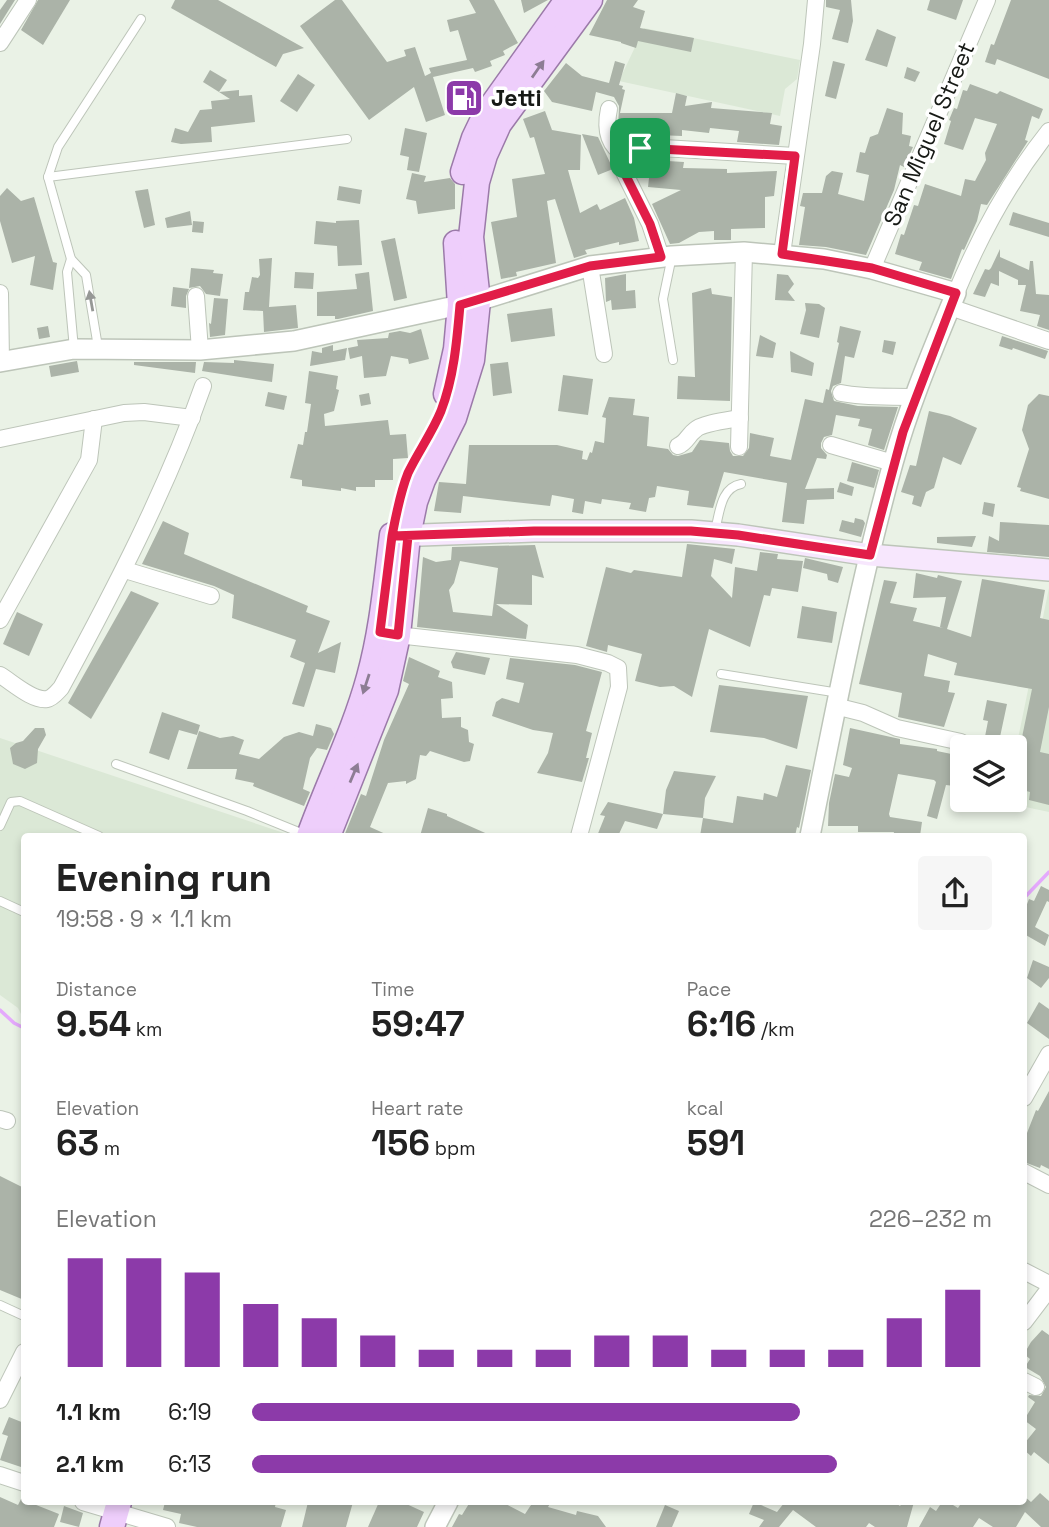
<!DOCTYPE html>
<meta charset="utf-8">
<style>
:root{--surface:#fff;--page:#f6f6f6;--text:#222;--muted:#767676;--accent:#8c3aa9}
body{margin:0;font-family:"Space Grotesk",sans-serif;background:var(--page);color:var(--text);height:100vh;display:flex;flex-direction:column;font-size:26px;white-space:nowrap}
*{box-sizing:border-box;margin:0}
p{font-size:23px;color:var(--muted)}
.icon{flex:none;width:38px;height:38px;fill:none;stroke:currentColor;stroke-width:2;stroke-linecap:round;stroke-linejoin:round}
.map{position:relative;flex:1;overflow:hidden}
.details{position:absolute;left:21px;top:833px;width:1006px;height:672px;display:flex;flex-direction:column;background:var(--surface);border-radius:7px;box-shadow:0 4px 10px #0003}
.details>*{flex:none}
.tools{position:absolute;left:950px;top:735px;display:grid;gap:14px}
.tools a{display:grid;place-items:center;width:77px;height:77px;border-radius:7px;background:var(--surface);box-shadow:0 4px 10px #0003;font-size:35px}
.pin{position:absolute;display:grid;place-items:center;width:60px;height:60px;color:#fff;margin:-30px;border-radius:14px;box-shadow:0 4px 10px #0006}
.round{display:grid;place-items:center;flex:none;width:74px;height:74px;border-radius:7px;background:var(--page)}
.overview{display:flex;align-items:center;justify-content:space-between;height:119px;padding:0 35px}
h1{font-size:38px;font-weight:600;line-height:52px}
.stats{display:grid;grid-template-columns:repeat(3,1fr);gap:10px;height:119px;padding:7px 35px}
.stats div{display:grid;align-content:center}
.stats b{font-size:35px;font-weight:600}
.stats small{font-size:19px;font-weight:400}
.stats p{font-size:19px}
.chart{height:196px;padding:14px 35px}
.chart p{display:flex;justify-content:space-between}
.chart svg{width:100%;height:126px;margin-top:7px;stroke:var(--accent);stroke-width:6}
ul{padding:0 35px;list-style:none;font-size:23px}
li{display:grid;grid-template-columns:112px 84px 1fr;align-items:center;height:52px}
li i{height:18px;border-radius:9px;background:var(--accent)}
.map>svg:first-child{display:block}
.built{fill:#dbe8d6}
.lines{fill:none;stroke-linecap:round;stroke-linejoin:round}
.stream{stroke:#e4a9fc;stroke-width:3.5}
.building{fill:#abb3a8;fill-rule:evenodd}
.service-casing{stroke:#bdc5b9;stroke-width:10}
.minor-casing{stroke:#bdc5b9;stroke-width:18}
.tertiary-casing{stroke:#bdc5b9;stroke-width:22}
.secondary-casing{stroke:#bdc5b9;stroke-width:24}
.primary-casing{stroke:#9b7aa9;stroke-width:27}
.service{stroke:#fff;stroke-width:8}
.minor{stroke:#fff;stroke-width:16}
.tertiary{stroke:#fff;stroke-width:19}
.secondary{stroke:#f7e7fd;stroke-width:21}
.primary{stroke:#eecefb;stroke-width:24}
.oneway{fill:#8d7d94}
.oneway2{fill:#969896}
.route-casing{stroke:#fff;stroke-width:14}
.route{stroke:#e11d48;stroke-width:9}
.labels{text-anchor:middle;stroke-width:7;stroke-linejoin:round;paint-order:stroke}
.poi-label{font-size:23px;font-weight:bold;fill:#161915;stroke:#fff;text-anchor:start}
.street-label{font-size:23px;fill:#161915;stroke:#fff}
</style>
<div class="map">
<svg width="1049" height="1527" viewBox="0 0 1049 1527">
<rect width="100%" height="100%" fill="#eaf2e6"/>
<g class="built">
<polygon points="644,28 800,60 797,79 785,89 780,116 619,81"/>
<polygon points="1049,588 1049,812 1006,803 1006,800 1015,800 1015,753"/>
<polygon points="0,738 293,836 24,836 24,1020 18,1008 0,995"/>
</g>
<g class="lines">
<g class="stream">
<polyline points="1024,898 1049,872"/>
<polyline points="0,1010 14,1023 24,1028"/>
</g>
</g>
<g class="building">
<polygon points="7,0 15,0 0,24 0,10"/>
<polygon points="38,0 70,0 43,45 21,30"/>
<polygon points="175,0 218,0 304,48 283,54 276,67 171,8"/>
<polygon points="335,0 342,0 387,62 406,56 404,50 415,47 425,76 431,73 429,68 467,60 458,30 450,32 447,20 476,13 469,0 494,0 518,43 503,51 505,55 490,61 492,66 475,72 473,68 433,77 445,115 426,122 414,87 369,120 300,26"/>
<polygon points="521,0 548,0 524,13"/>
<polygon points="607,0 638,0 633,7 645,11 640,28 694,38 691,52 638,41 636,48 621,43 621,42 589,35"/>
<polygon points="826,0 851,0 853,21 848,43 832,39 840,10 826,7"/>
<polygon points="930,0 963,0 956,20 927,10"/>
<polygon points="1011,0 1049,0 1049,79 997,59 995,65 985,62 991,44 994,45"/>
<polygon points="877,29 896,37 887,67 865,60"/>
<polygon points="615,61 625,64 619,85 623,86 622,89 625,90 620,113 672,113 676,93 687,96 685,106 712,102 711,108 772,113 770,124 782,126 779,145 737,142 739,131 710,128 709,133 682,130 682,136 634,134 634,137 620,136 618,128 619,106 614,97 596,92 592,111 552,102 544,91 566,63 582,76 609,83"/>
<polygon points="833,61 845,64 836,99 825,96"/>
<polygon points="907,67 920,72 915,82 904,78"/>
<polygon points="210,70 227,80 219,92 203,82"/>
<polygon points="298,74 315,85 297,112 280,101"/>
<polygon points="970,84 997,94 1000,91 1043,109 1039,119 1032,116 1025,140 1028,141 987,205 981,204 977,221 964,250 962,249 951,279 919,270 922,262 895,254 901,234 904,235 914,205 918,206 925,184 961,196 965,179 975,181 986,160 985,153 997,124 975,118 963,150 944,144 951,121 949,120 954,108 957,109 963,90 967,91"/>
<polygon points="239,90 239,96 252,95 255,122 211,127 212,142 181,144 171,142 175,128 188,132 200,110 212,109 211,101 230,99 219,92"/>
<polygon points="887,108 903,113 902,134 911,136 909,146 913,147 904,167 900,165 894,190 866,255 826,247 799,245 805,207 800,206 803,193 822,193 826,176 832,171 843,173 838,194 864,201 869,175 856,172 860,152 865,153 870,137 878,134"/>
<polygon points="545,111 552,130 581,135 580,170 568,170 580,213 597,204 600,210 625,198 634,218 639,241 619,245 619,242 585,250 587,254 574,258 555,199 547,201 556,263 516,272 517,276 501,279 491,222 517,217 512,179 545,174 534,137 530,138 523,119"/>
<polygon points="405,128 427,133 419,172 407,170 409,157 400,155"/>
<polygon points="582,134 598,137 613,169 598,175"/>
<polygon points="651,160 684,162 683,168 727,169 727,173 777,171 774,196 765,197 765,228 731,229 731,240 714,240 714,231 699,232 679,243 670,244 652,204 681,190 648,187"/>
<polygon points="412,173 426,176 424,182 450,178 455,184 455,209 418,214 416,201 406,199"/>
<polygon points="339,186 362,190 360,204 337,200"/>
<polygon points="7,188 21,201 34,197 53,262 57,263 53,290 30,285 35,256 12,263 0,221 0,196"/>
<polygon points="148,189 155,225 144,228 135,191"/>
<polygon points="190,211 192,225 167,228 165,218"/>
<polygon points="1013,212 1049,223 1049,237 1009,225"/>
<polygon points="359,220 362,265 338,266 337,246 314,244 316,221 336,223 336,221"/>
<polygon points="193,221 204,222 203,233 192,232"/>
<polygon points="395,238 407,298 394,301 381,241"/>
<polygon points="1000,249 1000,257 1029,270 1030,261 1033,261 1036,294 1049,295 1049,330 1037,326 1040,315 1020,311 1026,285 1018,285 1018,280 999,271 999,286 991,283 985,297 973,294 985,269 989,270 991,268"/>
<polygon points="272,258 269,307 296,305 298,328 264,332 263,311 243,310 245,292 249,292 252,277 258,278 260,275 259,259"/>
<polygon points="191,268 214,270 213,273 223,274 220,296 206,294 200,286 189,288"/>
<polygon points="295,272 314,273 313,289 294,288"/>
<polygon points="369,272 373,311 338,319 335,319 335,316 317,316 317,292 357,289 355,274"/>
<polygon points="626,274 626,291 635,290 636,308 612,310 611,300 606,302 605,278"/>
<polygon points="777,274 788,275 794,284 788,292 795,301 775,300"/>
<polygon points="173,287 189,289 186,296 186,308 171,306"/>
<polygon points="711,288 712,294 732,297 730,401 677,399 678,376 695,377 692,293"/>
<polygon points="214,298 228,299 225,335 210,337 209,323 211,324"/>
<polygon points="805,303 819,304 825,308 819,338 800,334 806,310"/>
<polygon points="552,308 555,336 511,342 507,314"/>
<polygon points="48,326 50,337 39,339 37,328"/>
<polygon points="840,326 861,331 854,358 845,356 841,383 833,386 831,391 834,401 858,406 898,407 884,450 868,445 872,429 858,426 860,419 836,415 832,435 824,437 821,443 821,448 827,455 826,459 817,458 805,489 834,488 834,499 807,500 804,524 782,522 787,483 724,472 713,508 687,505 689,491 657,486 655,497 649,498 646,512 629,509 631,503 602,499 601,504 585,501 583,514 572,512 574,499 552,495 550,506 463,496 461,513 434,511 439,482 466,484 469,445 557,445 583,451 582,459 587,460 590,452 592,453 595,441 604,443 606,418 602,417 609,397 635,399 633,415 649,417 647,446 668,449 673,455 678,456 692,452 700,440 729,443 730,451 733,456 743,456 749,448 750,433 774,438 770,456 791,460 805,399 823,403 826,389 829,390 839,343 837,342"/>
<polygon points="421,329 429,359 409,364 408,359 391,356 386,376 364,378 362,356 350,359 348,348 358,346 357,340 388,338 389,333 400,331 410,333"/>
<polygon points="760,335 776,343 773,358 756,356"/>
<polygon points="1002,336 1048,351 1045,359 1013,348 1012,350 999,346"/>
<polygon points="884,340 896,342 893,355 882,352"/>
<polygon points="333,345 333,351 347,348 345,360 310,366 312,351 322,353 322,348"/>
<polygon points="790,351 814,363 812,376 791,372"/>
<polygon points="234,360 274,364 272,382 202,371 204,362 234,363"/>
<polygon points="77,361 79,372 51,377 49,366"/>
<polygon points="134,362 196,362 195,373 134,365"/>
<polygon points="508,362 512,393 493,396 490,364"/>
<polygon points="309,371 338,376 336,389 339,390 334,411 324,414 325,426 388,420 390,435 406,434 408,458 393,459 393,480 375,480 375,487 356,487 356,491 341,488 341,491 302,486 302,480 290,478 298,444 303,445 305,432 307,432 311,404 305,403"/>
<polygon points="563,375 593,379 588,415 558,411"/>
<polygon points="268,392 287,396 284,410 265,406"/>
<polygon points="369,393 371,404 361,406 359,395"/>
<polygon points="1039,394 1049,396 1049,499 1020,491 1021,488 1017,487 1029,449 1022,430 1028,405"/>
<polygon points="929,411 950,416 977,428 961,465 943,457 934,488 926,492 921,507 912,504 914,496 901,492 910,465 916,466"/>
<polygon points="852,462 879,470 874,488 847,481"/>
<polygon points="840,482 854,487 852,496 837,492"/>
<polygon points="984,502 995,504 993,517 982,514"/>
<polygon points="855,518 863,520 865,523 861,537 839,531 842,520 854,523"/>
<polygon points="163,521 189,533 184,554 308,606 306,612 330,621 318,653 341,642 335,673 316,669 304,707 292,704 305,663 290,657 296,640 232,618 234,595 214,586 142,564"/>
<polygon points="1000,522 1049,525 1049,557 987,552 989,536 999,541"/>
<polygon points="976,536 972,547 937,543 937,537"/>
<polygon points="687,544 735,549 732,564 714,559 711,576 732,598 735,567 757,571 760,552 778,554 777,559 803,561 798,592 772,588 770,596 764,595 750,647 709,629 692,697 674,686 660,687 635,681 642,654 608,645 607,652 586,646 606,567 631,573 634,570 682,577"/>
<path d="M 535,545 L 544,578 L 532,575 L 532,605 L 496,604 L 528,625 L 526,639 L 417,627 L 423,557 L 436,562 L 451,560 L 452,547 ZM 460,561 L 498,568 L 492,616 L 453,612 L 449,590 L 454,583 Z"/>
<polygon points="805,558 843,567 838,583 828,580 827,574 803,568"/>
<polygon points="916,573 937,578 938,575 962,581 947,629 971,637 982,579 1045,590 1040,618 1049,620 1049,707 1040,752 1049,754 1049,805 1029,800 1030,792 1015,788 1015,769 1020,747 983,747 988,721 983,720 987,700 1007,704 1000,737 1021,742 1032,689 954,675 957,663 928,654 924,676 950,681 948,692 955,693 944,727 898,717 902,693 859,684 884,580 897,582 890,603 917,608 913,621 943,628 940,627 946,597 913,598"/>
<polygon points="131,591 159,603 91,719 68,703"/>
<polygon points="802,606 837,612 832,643 797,638"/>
<polygon points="17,612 43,624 29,656 3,644"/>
<polygon points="456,652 490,658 485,675 453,668 451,662"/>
<polygon points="409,657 440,671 438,677 452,682 453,698 441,699 442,718 461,717 461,727 468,730 469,742 474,744 470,761 464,762 430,751 426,756 420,755 416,779 406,784 406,781 388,783 370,827 390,836 344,836 361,794 366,796 384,740 409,684 403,681"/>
<polygon points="510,658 575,665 602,672 586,731 592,733 586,758 589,758 582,782 537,773 548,753 553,733 533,730 492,716 496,702 502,698 519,703 524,683 506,679"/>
<polygon points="719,685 808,696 797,749 764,738 710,732"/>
<polygon points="162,712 200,725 197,735 179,730 169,760 149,753"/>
<polygon points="316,724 331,728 334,734 327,750 317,748 310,758 303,789 310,792 304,806 253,786 254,783 235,779 237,769 187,769 199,731 220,738 233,736 244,740 239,754 259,759 284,737 299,732 313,736"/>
<polygon points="35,728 44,728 46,735 38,749 37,763 25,769 13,764 10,748 16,743 23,741"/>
<polygon points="850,728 900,739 900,744 937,749 937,751 961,756 954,786 946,785 937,819 927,816 936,782 934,780 898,774 889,814 890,817 922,822 920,836 893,836 894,832 858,832 858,826 828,826 829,803 835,774 849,777 852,768 843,765"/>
<polygon points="786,765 811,770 799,828 797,827 795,836 700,836 703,818 733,823 737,796 763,800 764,793 777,797"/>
<polygon points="674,771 716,776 705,798 703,818 663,814 666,790"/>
<polygon points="608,802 663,814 657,829 625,821 618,836 597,836 605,816 600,815"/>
<polygon points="428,808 447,814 447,816 492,836 420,836"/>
<polygon points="1041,886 1049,890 1049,902 1047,901 1035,927 1049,935 1045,946 1024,934 1024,912 1029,899 1034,901"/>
<polygon points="1033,960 1049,967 1049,978 1041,988 1027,978"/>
<polygon points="1039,1002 1049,1009 1049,1039 1027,1023"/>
<polygon points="1049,1091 1049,1169 1041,1165 1040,1168 1024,1162 1024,1131 1027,1133 1036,1110 1038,1111"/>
<polygon points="0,1176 24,1188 24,1300 0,1290"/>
<polygon points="1042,1330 1049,1335 1049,1464 1034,1452 1031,1456 1024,1450 1024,1444 1036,1429 1024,1420 1035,1402 1028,1397 1029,1395 1041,1396 1046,1387 1040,1376 1025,1367 1030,1359 1024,1354 1031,1342"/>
<polygon points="9,1417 24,1423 24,1468 0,1460 8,1436 2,1434"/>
<polygon points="1040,1493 1049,1501 1049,1527 1041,1527 1025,1512 1016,1527 993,1527 979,1518 973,1527 919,1527 930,1507 936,1511 942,1502 948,1502 958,1508 962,1502 1024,1502 1024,1496 1031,1502"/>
<polygon points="0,1497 18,1505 21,1499 59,1514 54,1527 0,1527"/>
<polygon points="165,1502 276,1502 275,1507 286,1510 281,1527 197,1527 179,1523 181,1514 163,1510"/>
<polygon points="308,1502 353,1502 346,1527 302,1527"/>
<polygon points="379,1502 402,1502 424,1512 417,1527 368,1527"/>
<polygon points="470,1502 502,1502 525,1514 533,1502 551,1502 548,1507 576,1515 577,1511 598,1516 606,1527 452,1527 459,1514 462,1515"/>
<polygon points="754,1502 777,1512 784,1503 782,1502 894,1502 900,1506 903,1502 914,1502 907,1527 875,1527 869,1523 866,1527 816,1527 793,1510 779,1527 759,1527 764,1520 749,1514"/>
<polygon points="665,1505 679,1511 672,1527 656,1527"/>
<polygon points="64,1506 83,1513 79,1527 60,1522"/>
</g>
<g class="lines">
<g class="service-casing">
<g id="service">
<polyline points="48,177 347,139"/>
<polyline points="672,256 663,299 673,360"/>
<polyline points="71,259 67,272 74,349"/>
<polyline points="98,347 86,275 71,259 48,177 58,147 141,19"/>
<path d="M 715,530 C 720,513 720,488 741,484"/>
<polyline points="721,674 839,693"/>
<polyline points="116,764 247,811 306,835"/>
<polyline points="0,826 11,802 20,801 99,836"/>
<polyline points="0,901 24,912"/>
<polyline points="0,1305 24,1316"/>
</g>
</g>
<g class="minor-casing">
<g id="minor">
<polyline points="0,43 28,0"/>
<path d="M 609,109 C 605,128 607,145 625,155"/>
<polyline points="625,155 632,150 647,147 795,156"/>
<polyline points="625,155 624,172 650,224 661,257"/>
<polyline points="782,254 812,44 816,0"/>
<polyline points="590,266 604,354"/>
<polyline points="872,269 987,0"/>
<polyline points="0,293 1,362"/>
<path d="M 956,293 C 980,235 1010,180 1049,131"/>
<polyline points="196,296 200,350"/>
<polyline points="950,307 1049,341"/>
<path d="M 841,393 C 865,398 890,396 915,397"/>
<polyline points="0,439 124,413 144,412 192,418"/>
<polyline points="831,445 893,463"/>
<path d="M 678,446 C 687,442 688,435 695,430 C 702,423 729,420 740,418"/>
<polyline points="739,447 744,252"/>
<polyline points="125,570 211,596"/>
<polyline points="0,620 89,460 94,419"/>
<polyline points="388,634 577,655 608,663 618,668 619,687 579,836"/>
<path d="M 0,675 C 12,682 32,701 47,699 C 53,698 57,692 61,688 C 114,590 166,491 203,386"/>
<polyline points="835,706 863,713 897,728 961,742"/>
<polyline points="1024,1098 1049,1054"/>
<polyline points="0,1119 7,1121"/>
<polyline points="1024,1172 1049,1185"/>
<polyline points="1024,1271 1049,1284"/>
<polyline points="1024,1322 1049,1289"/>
<polyline points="1024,1381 1036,1387"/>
<polyline points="0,1400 24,1352"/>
<polyline points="0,1475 24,1483"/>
<polyline points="83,1502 167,1527"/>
</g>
</g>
<g class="tertiary-casing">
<g id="tertiary">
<path d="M 0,362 L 74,349 L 200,350 L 294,341 L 478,301 L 590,266 L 672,256 L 744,252 L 824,259 L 872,269 L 956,293 C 933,349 909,405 893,463 C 859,586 835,712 810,836"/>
<polyline points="435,1527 448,1502"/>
</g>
</g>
<g class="secondary-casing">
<polyline id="secondary" points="394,536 534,531 691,531 738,535 870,555 1049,570"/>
</g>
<g class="primary-casing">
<g id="primary">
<polyline points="463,172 474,138 485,115 567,0"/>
<polyline points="446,394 456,349 460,305 456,243"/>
<path d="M 309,836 C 328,783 354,732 369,677 C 382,630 386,582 392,535"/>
<polyline points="328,836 386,690 398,635 408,536 415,502 423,480 454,418 472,360 478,301 471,237 477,182 485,155 499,124 590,0"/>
<polyline points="112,1527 119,1502"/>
</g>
</g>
<use href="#service" class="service"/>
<use href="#minor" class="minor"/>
<use href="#tertiary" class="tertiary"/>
<use href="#secondary" class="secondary"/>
<use href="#primary" class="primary"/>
</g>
<defs><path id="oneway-solid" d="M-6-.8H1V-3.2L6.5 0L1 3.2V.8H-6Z" transform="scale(1.75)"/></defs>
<g class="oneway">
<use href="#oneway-solid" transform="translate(538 69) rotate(-55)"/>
<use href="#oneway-solid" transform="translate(366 684) rotate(108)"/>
<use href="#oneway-solid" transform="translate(354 773) rotate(-67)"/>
</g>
<use class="oneway2" href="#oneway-solid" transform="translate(91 301) rotate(-100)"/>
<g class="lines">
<g class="route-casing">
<path id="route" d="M 640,148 L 625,155 L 624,172 L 650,224 L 661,257 L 590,266 L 460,305 C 457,340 454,377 441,411 C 432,433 418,452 408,473 C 400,493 396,515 392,536 L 408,536 L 398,635 L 380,632 L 392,536 L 534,531 L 691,531 L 738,535 L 870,555 L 903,432 L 956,293 L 872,268 L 782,254 L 795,156 L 640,148"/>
</g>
<use href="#route" class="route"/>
</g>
<defs>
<g id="fuel-square" transform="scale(2.0125)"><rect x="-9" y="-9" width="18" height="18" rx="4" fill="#8c3aa9" stroke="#fff"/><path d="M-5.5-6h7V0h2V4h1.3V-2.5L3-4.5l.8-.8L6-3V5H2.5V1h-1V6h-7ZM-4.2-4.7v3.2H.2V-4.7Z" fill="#fff"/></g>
</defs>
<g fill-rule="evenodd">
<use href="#fuel-square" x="464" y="98"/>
</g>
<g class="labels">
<g class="poi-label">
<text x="491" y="106">Jetti</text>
</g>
<g class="street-label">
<text transform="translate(929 134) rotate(-67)" y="8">San Miguel Street</text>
</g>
</g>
</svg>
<div class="tools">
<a><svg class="icon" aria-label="layers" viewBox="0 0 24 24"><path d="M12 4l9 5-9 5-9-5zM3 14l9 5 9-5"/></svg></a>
</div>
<div class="pin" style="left:640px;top:148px;background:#1e9e55"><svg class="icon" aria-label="arrive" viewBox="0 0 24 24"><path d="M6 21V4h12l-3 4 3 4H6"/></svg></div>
<section class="details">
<div class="overview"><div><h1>Evening run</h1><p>19:58 · 9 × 1.1 km</p></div><a class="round"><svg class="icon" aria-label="share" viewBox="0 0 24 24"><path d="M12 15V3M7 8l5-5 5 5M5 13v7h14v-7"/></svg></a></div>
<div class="stats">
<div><p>Distance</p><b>9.54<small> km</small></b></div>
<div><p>Time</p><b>59:47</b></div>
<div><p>Pace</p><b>6:16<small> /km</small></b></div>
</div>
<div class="stats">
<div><p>Elevation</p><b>63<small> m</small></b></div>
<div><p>Heart rate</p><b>156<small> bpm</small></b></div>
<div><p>kcal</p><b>591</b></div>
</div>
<div class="chart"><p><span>Elevation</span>226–232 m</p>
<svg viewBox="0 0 160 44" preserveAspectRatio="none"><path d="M5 44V6M15 44V6M25 44V11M35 44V22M45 44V27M55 44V33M65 44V38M75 44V38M85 44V38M95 44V33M105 44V33M115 44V38M125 44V38M135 44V38M145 44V27M155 44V17"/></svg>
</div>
<ul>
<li><b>1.1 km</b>6:19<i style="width:74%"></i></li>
<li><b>2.1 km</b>6:13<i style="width:79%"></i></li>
</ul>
</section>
</div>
